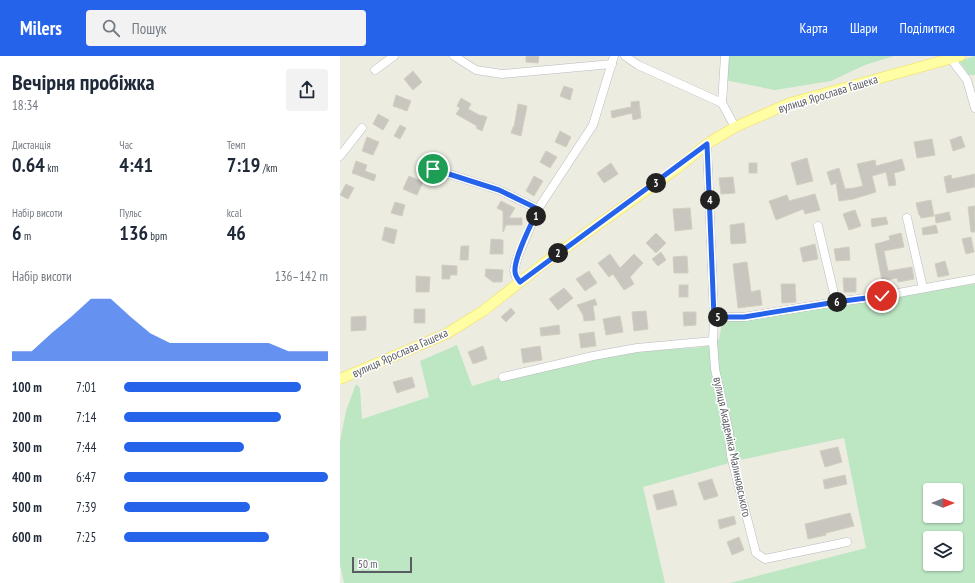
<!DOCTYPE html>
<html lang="uk">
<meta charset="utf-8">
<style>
:root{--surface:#fff;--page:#f2f2f3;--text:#1f2937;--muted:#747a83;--accent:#2563eb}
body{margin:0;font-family:"PT Sans Narrow",sans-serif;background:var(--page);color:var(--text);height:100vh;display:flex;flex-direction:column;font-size:15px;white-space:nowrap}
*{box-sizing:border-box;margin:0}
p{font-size:13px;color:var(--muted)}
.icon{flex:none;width:22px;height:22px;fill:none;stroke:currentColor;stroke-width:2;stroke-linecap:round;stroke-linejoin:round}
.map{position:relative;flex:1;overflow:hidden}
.drawer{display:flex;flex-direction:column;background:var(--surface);width:340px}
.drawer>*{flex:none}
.needle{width:26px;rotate:90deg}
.tools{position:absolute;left:583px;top:427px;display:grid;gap:8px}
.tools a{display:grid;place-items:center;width:40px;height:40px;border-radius:4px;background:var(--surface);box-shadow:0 1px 3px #0004;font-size:20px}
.scale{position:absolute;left:12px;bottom:10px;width:60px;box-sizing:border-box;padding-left:4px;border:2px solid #5a5c63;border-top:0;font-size:11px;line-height:14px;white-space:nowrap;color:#5a5c63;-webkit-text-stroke:3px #fff;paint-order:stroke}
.pin{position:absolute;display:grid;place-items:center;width:34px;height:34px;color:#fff;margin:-17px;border:2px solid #fff;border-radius:50%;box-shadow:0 1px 4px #0007}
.km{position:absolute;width:20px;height:20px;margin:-10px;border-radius:50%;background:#222;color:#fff;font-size:11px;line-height:20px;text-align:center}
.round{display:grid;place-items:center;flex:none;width:42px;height:42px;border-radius:4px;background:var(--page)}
.headline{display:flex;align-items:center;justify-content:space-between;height:68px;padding:0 12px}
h1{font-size:22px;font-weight:600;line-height:30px}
.figures{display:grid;grid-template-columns:repeat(3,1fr);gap:6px;height:68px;padding:4px 12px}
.figures div{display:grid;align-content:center}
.figures b{font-size:20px;font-weight:600}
.figures small{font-size:11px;font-weight:400}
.figures p{font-size:11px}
.chart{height:112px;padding:8px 12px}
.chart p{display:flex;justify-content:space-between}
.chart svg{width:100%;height:72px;margin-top:4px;fill:var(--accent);opacity:.7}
ul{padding:0 12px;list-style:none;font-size:13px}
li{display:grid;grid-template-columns:64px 48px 1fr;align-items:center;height:30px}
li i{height:10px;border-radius:5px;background:var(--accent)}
header{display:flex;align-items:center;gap:24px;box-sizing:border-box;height:56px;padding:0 20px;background:var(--accent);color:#fff}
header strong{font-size:19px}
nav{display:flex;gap:22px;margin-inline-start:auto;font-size:14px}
.search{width:280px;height:36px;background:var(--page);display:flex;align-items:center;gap:10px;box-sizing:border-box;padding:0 14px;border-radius:4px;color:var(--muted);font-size:15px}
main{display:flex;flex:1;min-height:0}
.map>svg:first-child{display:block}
.green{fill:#bde6c3;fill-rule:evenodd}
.building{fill:#c8c6be;stroke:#d2cfc0}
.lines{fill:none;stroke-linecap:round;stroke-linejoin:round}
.minor-casing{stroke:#b9bac1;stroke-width:9}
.major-casing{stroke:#f3de54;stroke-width:11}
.minor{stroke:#fff;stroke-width:8}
.major{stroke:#fffea4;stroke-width:10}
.route-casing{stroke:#fff;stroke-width:8}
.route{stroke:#2563eb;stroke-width:5}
.labels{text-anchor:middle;stroke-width:3;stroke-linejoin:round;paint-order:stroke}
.street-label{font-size:12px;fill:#5a5c63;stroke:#fff}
</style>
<header>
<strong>Milers</strong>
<div class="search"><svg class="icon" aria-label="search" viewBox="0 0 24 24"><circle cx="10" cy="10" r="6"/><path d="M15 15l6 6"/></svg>Пошук</div>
<nav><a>Карта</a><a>Шари</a><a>Поділитися</a></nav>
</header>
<main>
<section class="drawer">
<div class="headline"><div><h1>Вечірня пробіжка</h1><p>18:34</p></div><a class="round"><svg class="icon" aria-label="share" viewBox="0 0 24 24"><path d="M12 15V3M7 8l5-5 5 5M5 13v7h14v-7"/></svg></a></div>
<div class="figures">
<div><p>Дистанція</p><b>0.64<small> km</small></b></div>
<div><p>Час</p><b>4:41</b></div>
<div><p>Темп</p><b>7:19<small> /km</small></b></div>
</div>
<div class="figures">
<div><p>Набір висоти</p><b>6<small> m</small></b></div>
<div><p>Пульс</p><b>136<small> bpm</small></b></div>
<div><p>kcal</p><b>46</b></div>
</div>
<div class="chart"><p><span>Набір висоти</span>136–142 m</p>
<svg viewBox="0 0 160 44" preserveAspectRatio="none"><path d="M0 44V38L10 38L20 27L30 17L40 6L50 6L60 17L70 27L80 33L90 33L100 33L110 33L120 33L130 33L140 38L150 38L160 38V44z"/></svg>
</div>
<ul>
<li><b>100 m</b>7:01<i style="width:87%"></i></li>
<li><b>200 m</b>7:14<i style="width:77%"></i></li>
<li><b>300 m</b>7:44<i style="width:59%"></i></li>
<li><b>400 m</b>6:47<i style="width:100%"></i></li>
<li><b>500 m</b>7:39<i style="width:62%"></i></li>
<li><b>600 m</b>7:25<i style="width:71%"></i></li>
</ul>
</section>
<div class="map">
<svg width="635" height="527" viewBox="0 0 635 527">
<rect width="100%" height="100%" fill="#edece1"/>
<g class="green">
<polygon points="385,0 554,0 525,9 491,25 435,34 384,24"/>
<polygon points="635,0 635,19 629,19 619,5"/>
<path d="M 635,228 L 635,527 L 390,527 L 526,492 L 504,382 L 400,404 L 303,431 L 325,527 L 4,527 L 0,508 L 0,385 L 6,355 L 16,328 L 20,332 L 22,363 L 89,341 L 80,305 L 117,289 L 132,330 L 172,318 L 204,315 L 244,307 L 276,298 L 319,293 L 355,292 L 367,290 L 374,288 L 379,283 L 382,268 L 392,264 L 496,251 L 599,233 ZM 590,434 L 616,434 L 616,460 L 590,460 ZM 590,482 L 616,482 L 616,508 L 590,508 Z"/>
</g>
<g class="building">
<polygon points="186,0 199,0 198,7 186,6"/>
<polygon points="73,15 82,26 73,34 64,23"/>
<polygon points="224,30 233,33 230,44 220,40"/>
<polygon points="56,39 71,45 67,55 53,50"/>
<polygon points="121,42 131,48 128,53 141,60 141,59 147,61 142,75 136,72 137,70 116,58 120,52 117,50"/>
<polygon points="299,45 301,62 293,64 292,57 272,62 271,55 291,51 291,46"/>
<polygon points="178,48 187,50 181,80 171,77 173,71 174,71"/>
<polygon points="38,58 49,64 43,74 33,68"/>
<polygon points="60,69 66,72 60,83 54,80"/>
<polygon points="220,75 231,81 226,91 215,86"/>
<polygon points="621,80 625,91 613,95 610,84"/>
<polygon points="27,81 39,86 33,99 22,95"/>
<polygon points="592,83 595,99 577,102 574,86"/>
<polygon points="206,95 217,101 210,112 200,106"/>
<polygon points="467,102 473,125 457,129 451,107"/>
<polygon points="562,103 565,114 554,117 556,129 549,130 546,116 532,120 536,136 513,143 499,145 496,127 491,129 487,116 499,112 505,133 514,132 523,130 517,108 535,104 536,110"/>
<polygon points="16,105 27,109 25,115 36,119 34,125 12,117"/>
<polygon points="271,107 278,118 264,127 257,117"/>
<rect x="409" y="107" width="8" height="10"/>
<polygon points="635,118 635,131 607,137 604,121 611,119 612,123"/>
<polygon points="69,120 83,126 77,139 63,133"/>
<polygon points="194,120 203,125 194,140 186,135"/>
<polygon points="393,121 395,137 381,138 379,122"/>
<polygon points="6,128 14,132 8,143 0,139"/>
<polygon points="475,138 480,154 465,158 463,153 436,164 429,145 447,139 449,145"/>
<polygon points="591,144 594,160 581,162 580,159 579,159 576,147"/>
<polygon points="161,145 175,152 169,162 182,162 182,169 166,169 163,176 163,155 157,152"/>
<polygon points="55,146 65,149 62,160 51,157"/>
<polygon points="635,150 635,176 631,176 628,151"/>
<polygon points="350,152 352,173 335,175 333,153"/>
<polygon points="515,154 521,170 509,174 503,158"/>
<polygon points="609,156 611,164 596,167 595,159"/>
<polygon points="546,161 548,168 532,171 531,163"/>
<polygon points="404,167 406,187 391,188 390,169"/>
<polygon points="596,169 598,177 583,179 582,172"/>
<polygon points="45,171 57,174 54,188 42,184"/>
<polygon points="316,177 326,187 316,197 306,187"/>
<polygon points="561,177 564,191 544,195 548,215 572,211 574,223 558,226 557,222 542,225 535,188 550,184 549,180"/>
<polygon points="631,181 634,196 626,198 622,183"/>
<polygon points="151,183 163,184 163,198 150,198"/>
<polygon points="475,188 478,203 463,206 460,192"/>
<polygon points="121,190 129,190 128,204 120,204"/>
<polygon points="509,191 510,204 496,205 494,193"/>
<polygon points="321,196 326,204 318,210 312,203"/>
<polygon points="270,198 280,212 294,198 303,207 290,221 294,228 284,234 273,218 269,221 258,207"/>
<polygon points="347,200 348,217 334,217 333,201"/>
<polygon points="605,205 609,219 598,221 595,208"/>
<polygon points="407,206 411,236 420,234 422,249 398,252 393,208"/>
<polygon points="102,209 117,210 117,219 110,219 110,223 102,223"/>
<polygon points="146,213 163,214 162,226 153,226 145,220"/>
<polygon points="249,215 257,227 245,235 236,223"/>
<polygon points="76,220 90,221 89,236 76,236"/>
<polygon points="503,222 516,222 516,236 504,236"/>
<polygon points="441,228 455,228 456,246 442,247"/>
<rect x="339" y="229" width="9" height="12"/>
<polygon points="224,232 233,242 218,254 209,243"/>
<polygon points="255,243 257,249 253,250 255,264 244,265 243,259 237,249"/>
<polygon points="171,252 175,257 166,266 161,261"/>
<rect x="74" y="253" width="11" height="14"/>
<polygon points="306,255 308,273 294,275 292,256"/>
<polygon points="343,256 356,256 356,269 344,270"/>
<polygon points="26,260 26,274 11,275 11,261"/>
<polygon points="280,260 283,276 266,279 263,263"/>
<polygon points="219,269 220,278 201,280 200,272"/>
<polygon points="254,276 256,290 241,292 239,278"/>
<polygon points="143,290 147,303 133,308 128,296"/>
<polygon points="200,290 202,304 183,307 181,293"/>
<polygon points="72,321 75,331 57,337 53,326"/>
<polygon points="498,391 502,406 485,411 480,395"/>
<polygon points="505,419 507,428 485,433 483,424"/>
<polygon points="372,423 378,440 364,444 358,427"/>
<polygon points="333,434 337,449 317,454 313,439"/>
<polygon points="510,457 514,470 486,477 486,479 468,483 465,468"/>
<polygon points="394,460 396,468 380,473 378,464"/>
<polygon points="399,481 404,494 392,499 387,486"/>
</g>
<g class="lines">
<g class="minor-casing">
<g id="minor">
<polyline points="114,0 136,14 162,18 272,8"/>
<polyline points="285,0 298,9 382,47 395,71"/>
<polyline points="611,3 627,24 635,52"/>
<polyline points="35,14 54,0"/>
<polyline points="382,47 385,0"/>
<polyline points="0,100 22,72"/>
<polyline points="93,113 159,134 198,153"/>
<polyline points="567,162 583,232"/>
<polyline points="478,170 496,246"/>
<polyline points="180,226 176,221 174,214 178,200 198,153 253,69 274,0"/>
<polyline points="374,261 404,261 496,246 542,240 635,223"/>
<polyline points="373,285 375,313 389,376 391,400 416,497 425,503 507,486"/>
<polyline points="163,321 253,300 297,292 373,285 374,261 367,88"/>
</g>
</g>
<g class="major-casing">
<polyline id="major" points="0,323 106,278 143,255 203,208 336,113 367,88 395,71 450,47 620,0"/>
</g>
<use href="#minor" class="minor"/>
<use href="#major" class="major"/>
</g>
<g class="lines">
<g class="route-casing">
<path id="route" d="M 93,113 L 159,134 L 198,153 C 192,167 174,201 175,215 C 175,220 177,222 180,226 L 367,88 L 374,261 L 404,261 L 496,246 L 542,240"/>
</g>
<use href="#route" class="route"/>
</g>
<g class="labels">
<g class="street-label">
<text transform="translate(488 38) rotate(-17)" y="4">вулиця Ярослава Гашека</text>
<text transform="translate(60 297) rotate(-24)" y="4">вулиця Ярослава Гашека</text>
<text transform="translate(392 391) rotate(78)" y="4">вулиця Академіка Малиновського</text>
</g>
</g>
</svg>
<div class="tools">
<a><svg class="needle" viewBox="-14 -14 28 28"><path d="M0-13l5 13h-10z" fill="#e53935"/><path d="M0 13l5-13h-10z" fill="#747a83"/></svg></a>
<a><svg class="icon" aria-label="layers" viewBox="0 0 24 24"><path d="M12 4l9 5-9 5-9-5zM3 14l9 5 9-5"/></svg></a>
</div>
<div class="scale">50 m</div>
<div class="pin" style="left:93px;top:113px;background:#1e9e55"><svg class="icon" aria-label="arrive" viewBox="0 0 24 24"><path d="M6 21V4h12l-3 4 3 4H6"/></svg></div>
<div class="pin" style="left:542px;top:240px;background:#d93025"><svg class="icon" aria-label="check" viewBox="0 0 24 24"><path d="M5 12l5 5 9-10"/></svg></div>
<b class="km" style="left:196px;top:160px">1</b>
<b class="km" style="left:218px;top:197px">2</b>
<b class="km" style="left:316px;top:127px">3</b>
<b class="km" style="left:370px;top:144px">4</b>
<b class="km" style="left:378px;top:261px">5</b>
<b class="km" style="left:497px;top:246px">6</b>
</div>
</main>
